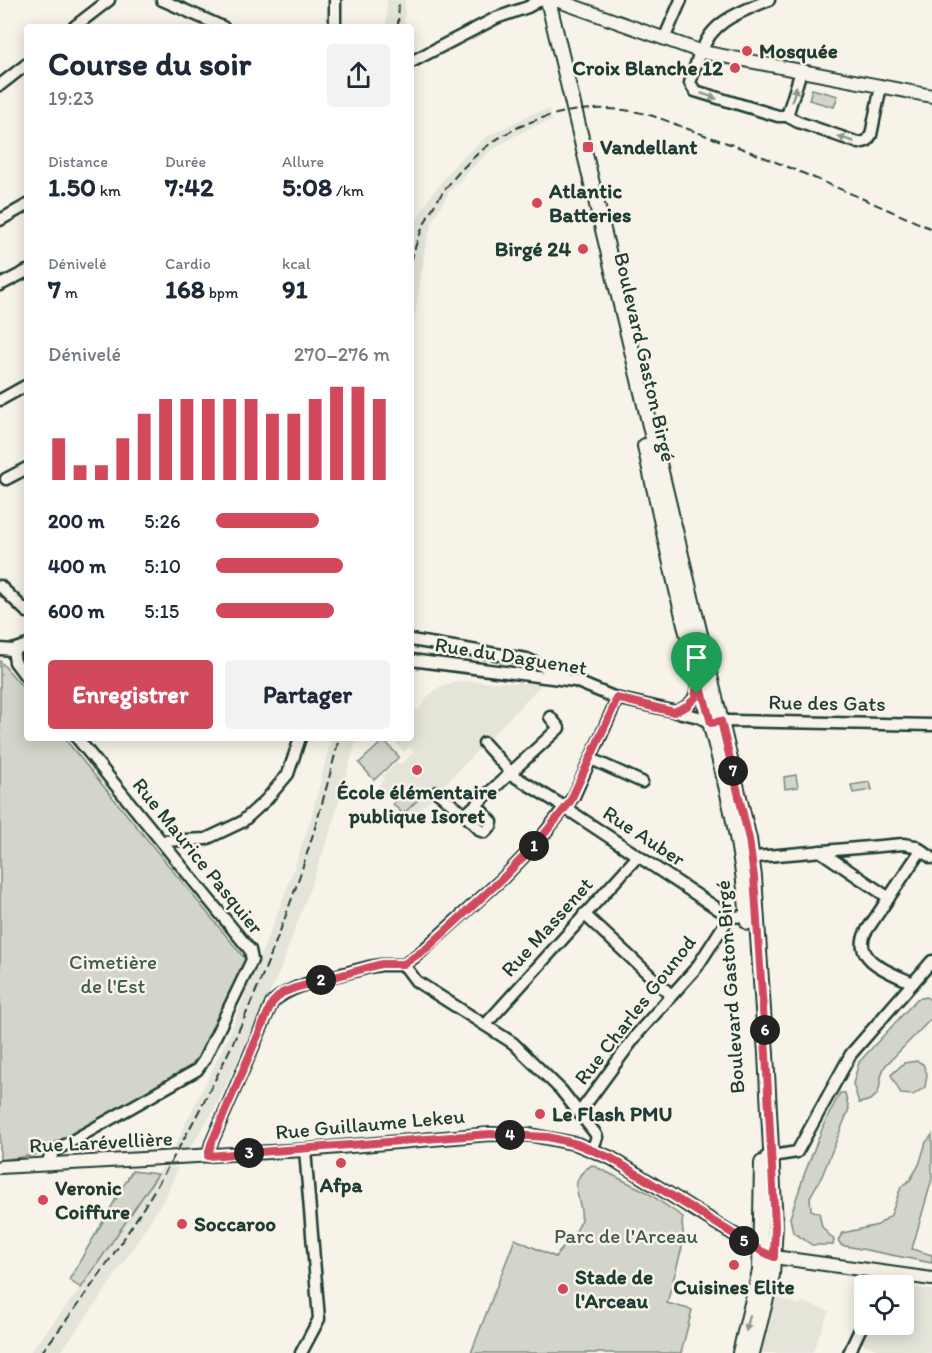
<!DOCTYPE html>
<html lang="fr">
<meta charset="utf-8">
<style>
:root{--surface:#fff;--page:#f2f2f3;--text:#1f2937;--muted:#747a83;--accent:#d1495b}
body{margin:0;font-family:Itim,sans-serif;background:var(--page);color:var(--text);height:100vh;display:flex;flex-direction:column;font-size:22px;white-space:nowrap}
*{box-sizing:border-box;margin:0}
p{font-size:20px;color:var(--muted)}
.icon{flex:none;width:33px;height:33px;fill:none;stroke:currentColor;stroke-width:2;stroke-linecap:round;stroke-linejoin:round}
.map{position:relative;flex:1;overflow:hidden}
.side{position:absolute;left:24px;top:24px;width:390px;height:717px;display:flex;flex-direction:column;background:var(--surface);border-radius:6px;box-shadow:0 3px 15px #0003}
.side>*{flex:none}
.tools{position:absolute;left:854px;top:1275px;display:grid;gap:12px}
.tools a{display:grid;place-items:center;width:60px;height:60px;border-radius:6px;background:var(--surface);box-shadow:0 3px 15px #0003;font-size:30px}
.pin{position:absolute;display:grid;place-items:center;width:51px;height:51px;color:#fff;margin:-62px -26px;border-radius:50% 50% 50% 0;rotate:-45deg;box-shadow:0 0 6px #0007}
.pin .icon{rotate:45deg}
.km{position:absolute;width:30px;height:30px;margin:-15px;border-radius:50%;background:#222;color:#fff;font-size:16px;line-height:30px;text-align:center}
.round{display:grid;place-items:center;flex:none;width:63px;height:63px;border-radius:6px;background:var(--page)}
.headline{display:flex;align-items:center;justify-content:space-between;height:102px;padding:0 24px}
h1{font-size:33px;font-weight:700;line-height:45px}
.metrics{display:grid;grid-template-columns:repeat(3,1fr);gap:9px;height:102px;padding:6px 24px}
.metrics div{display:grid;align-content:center}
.metrics b{font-size:26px;font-weight:700}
.metrics small{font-size:16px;font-weight:400}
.metrics p{font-size:16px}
.chart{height:168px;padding:12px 24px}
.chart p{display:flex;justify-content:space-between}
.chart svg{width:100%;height:108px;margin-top:6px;stroke:var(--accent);stroke-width:6}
.primary-button{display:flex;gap:12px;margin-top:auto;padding:12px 24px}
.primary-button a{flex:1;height:69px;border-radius:6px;background:var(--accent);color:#fff;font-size:24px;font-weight:700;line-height:69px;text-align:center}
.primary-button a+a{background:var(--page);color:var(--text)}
ul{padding:0 24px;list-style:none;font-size:20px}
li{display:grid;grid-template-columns:96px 72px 1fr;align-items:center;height:45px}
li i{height:15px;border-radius:8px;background:var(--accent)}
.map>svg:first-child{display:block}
.built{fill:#e5e4d9}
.green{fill:#d3d5ca;stroke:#79897f;stroke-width:1.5}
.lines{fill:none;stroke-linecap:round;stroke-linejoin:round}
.minor-casing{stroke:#1f3d34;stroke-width:15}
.tertiary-casing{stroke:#1f3d34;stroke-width:16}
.secondary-casing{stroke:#1f3d34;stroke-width:18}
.minor{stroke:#f7f3e8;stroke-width:10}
.tertiary{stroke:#f7f3e8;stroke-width:12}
.secondary{stroke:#f7f3e8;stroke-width:14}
.rail{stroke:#1f3d34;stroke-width:2;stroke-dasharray:9 4.5;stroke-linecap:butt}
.oneway{fill:#8b988e}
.route-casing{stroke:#fff;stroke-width:12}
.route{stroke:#d1495b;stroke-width:8}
.poi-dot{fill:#d1495b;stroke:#f7f3e8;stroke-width:2}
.labels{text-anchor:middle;stroke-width:5;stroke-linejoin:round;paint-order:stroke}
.poi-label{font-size:21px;font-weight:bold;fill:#1f3d34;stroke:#f7f3e8;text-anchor:start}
.street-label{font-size:21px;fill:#1f3d34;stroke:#f7f3e8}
.park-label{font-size:21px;fill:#435b52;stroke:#f7f3e8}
</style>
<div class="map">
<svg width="932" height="1353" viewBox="0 0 932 1353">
<rect width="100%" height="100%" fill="#f7f3e8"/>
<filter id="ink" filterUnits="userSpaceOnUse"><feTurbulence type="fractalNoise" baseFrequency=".0167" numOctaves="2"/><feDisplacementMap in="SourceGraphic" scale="12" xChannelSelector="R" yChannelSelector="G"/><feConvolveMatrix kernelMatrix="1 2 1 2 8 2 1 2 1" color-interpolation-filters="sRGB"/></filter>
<g filter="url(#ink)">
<g class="built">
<polygon points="387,0 405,0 404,27 386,27"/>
<polygon points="549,109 552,121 539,124 514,136 486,154 449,192 434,218 426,242 411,343 411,232 430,197 458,161 488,136 529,115"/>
<polygon points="460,681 542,684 415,815 413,813 407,819 377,787 385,779 382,776 397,762 401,764 414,752 410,747 404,752 391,738 411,738 411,713 417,709 419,710 428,696 439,687"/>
<polygon points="331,738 357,738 329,836 279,973 214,1110 190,1148 174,1148 229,1035 286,891 311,819"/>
<polygon points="162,1168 178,1168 165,1198 105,1291 60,1353 29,1353 81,1288"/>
<polygon points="903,1286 932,1290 932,1353 886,1353 857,1341 865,1325 903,1324"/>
<polygon points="776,1297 800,1305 802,1302 829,1311 812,1353 761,1353"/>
</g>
<g class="green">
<polygon points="812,89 838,96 834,107 809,100"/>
<polygon points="0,661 27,692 27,738 64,738 246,960 246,964 193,1066 35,1155 0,1160"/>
<polygon points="384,740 399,757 374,780 359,763"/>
<polygon points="796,775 798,787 785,789 784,777"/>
<polygon points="870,782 872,790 853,793 851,785"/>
<polygon points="410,788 420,798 403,814 393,804"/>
<path d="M 926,997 L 932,1001 L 932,1018 L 886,1065 C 874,1082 889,1098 859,1103 L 853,1084 L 859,1062 L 917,999 Z"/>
<polygon points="917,1061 923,1064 927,1074 925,1087 913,1095 901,1094 891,1075 904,1063"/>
<polygon points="840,1093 845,1093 849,1109 822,1176 810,1197 811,1210 819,1213 822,1227 834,1240 833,1245 812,1245 793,1232 790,1218 804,1175 824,1124"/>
<polygon points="932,1135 932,1179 912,1249 932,1255 932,1263 841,1245 838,1240 843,1233 878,1225 891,1215 901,1187 910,1180 919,1165 926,1142"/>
<path d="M 592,1165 L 645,1191 L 683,1217 L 682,1224 L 684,1240 L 667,1303 L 692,1310 L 681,1353 L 471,1353 L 515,1239 L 555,1257 C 563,1247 576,1235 580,1223 C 587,1202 561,1183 592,1165 Z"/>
<polygon points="132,1171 158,1174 81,1288 69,1280"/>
</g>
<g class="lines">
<g class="minor-casing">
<g id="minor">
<polyline points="162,0 223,27"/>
<polyline points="74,27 109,0"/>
<polyline points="335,27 335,0"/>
<polyline points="664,39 681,0"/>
<polyline points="700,51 690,83 695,91 778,116 787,116 798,122 859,143 867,141 871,135 881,86"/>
<path d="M 702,52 C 710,21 743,11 769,0"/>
<polyline points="411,62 496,18 528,7 540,0"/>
<polyline points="0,85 27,64"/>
<polyline points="787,116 801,71"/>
<polyline points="0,220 27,205"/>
<polyline points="0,285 27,271"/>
<polyline points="0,400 27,385"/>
<polyline points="6,479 27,468"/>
<polyline points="0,586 27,612"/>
<polyline points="411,640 527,659 564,676"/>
<polyline points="0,649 13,650 27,645"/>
<polyline points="13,650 15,662 27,678"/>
<polyline points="411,660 575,681 616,698 699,717 711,723 729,721 932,725"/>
<path d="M 675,712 C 691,706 697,699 697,682"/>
<polyline points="484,743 514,776 558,803 730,917"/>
<polyline points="591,759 642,782"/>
<polyline points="437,792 465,815"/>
<polyline points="476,805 492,822 491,826 485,832 481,831 465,815 559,728 550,717"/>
<polyline points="162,841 206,839 242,822 266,800 288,774 300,738"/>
<polyline points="820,851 889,898"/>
<polyline points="744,858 903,844 915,846 932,858"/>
<polyline points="584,914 671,995"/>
<polyline points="404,965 416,981 513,1043 561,1090 595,1133 597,1137 592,1150"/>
<path d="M 913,983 C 892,973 849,960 867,930 L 921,850"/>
<polyline points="486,1024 638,856"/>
<polyline points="580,1112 638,1033 697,967 726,922 730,917 748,916"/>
<path d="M 208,1156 L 211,1144 L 272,1003 C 290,983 342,975 369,967 L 381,965 L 404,965 L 421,952 L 502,879 L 537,843 L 574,796 L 615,704 L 616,698"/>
<polyline points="766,1157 797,1152 851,1054 932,961"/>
<polyline points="48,1165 49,1158 56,1150 197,1070 204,1060 252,960 250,950 77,738"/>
<polyline points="872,1286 875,1271"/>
<polyline points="301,1353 319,1319 305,1150"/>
<polyline points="849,1353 864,1321"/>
</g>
</g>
<g class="tertiary-casing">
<g id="tertiary">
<polyline points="556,0 702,52 932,96"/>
<polyline points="0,1167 305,1150 490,1134 531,1135 577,1144 611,1158 761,1251 774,1257 932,1279"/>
</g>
</g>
<g class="secondary-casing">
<g id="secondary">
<polyline points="548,0 749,839 754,877 766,1054 775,1225 772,1275 752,1353"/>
<path d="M 645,446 C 662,523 678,600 698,677 C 719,757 743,838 748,922"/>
<polyline points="740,1353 760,1271 762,1163"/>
</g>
</g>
<use href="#minor" class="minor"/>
<use href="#tertiary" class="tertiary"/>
<use href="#secondary" class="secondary"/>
<g class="rail">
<polyline points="398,27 399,0"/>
<path d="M 411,262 C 420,225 439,192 466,165 C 510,119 575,101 637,112 C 654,115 672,123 688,129 C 712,138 737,146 761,156 C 818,179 875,204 932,229"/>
<path d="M 41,1353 C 184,1173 286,962 339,738"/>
</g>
</g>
<defs><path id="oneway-solid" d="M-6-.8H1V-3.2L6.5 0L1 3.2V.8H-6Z" transform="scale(1.5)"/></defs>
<g class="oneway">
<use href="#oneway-solid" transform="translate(794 94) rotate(-73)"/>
<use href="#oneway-solid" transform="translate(709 96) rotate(19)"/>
<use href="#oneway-solid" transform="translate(846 139) rotate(-161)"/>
<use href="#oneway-solid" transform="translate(748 1323) rotate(105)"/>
</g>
</g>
<g class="lines" filter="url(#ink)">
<g class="route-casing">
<polygon id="route" points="698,676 711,723 721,721 749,839 754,877 766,1054 775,1225 774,1257 761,1251 611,1158 577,1144 548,1137 490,1134 208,1156 211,1144 272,1003 282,993 295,988 381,964 404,964 427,948 502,879 537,843 570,802 615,704 616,698 674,712 687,706 695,698"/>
</g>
<use href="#route" class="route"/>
</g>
<g class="poi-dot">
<circle cx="747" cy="51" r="6"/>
<circle cx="735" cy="68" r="6"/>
<rect x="582" y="141" width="12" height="12" rx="3"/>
<circle cx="537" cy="203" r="6"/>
<circle cx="583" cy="249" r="6"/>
<circle cx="417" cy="770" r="6"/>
<circle cx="540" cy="1114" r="6"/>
<circle cx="341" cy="1163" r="6"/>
<circle cx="43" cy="1200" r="6"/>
<circle cx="182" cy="1224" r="6"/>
<circle cx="734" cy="1265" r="6"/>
<circle cx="563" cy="1289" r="6"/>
</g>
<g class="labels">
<g class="poi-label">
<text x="759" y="58">Mosquée</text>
<text x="723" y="75" text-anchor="end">Croix Blanche 12</text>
<text x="600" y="154">Vandellant</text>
<text x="549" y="198">Atlantic<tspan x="549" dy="24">Batteries</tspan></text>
<text x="571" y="256" text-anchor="end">Birgé 24</text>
<text x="417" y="799" text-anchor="middle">École élémentaire<tspan x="417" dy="24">publique Isoret</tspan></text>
<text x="552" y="1121">Le Flash PMU</text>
<text x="341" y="1192" text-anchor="middle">Afpa</text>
<text x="55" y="1195">Veronic<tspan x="55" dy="24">Coiffure</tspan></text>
<text x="194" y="1231">Soccaroo</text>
<text x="575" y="1284">Stade de<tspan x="575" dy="24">l'Arceau</tspan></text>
<text x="734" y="1294" text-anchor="middle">Cuisines Elite</text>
</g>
<g class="street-label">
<text transform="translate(645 357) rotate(77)" y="7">Boulevard Gaston Birgé</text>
<text transform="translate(511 656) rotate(9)" y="7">Rue du Daguenet</text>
<text transform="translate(827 703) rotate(1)" y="7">Rue des Gats</text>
<text transform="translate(644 836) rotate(33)" y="7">Rue Auber</text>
<text transform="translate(198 856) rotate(51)" y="7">Rue Maurice Pasquier</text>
<text transform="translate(547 927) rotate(-48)" y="7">Rue Massenet</text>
<text transform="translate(730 987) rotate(-94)" y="7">Boulevard Gaston Birgé</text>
<text transform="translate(635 1010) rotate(-52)" y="7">Rue Charles Gounod</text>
<text transform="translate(370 1124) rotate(-5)" y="7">Rue Guillaume Lekeu</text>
<text transform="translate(101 1142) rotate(-3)" y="7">Rue Larévellière</text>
</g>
<g class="park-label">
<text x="113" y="969">Cimetière<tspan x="113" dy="24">de l'Est</tspan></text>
<text x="626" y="1243">Parc de l'Arceau</text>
</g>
</g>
</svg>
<div class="tools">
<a><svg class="icon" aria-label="locate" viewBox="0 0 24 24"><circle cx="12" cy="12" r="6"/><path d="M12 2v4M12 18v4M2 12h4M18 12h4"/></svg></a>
</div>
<div class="pin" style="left:697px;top:694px;background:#1e9e55"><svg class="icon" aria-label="arrive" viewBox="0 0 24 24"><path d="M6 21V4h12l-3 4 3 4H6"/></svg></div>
<b class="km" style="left:534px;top:846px">1</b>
<b class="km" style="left:321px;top:980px">2</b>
<b class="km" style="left:249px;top:1153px">3</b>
<b class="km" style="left:510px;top:1135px">4</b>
<b class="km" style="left:744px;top:1241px">5</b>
<b class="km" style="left:765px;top:1030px">6</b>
<b class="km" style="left:733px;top:771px">7</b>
<section class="side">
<div class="headline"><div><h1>Course du soir</h1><p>19:23</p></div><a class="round"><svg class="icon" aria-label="share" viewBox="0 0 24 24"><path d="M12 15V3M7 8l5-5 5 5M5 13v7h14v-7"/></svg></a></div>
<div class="metrics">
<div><p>Distance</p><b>1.50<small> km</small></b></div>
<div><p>Durée</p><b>7:42</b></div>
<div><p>Allure</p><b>5:08<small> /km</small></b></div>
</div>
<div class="metrics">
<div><p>Dénivelé</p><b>7<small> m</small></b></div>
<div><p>Cardio</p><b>168<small> bpm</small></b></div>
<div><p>kcal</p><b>91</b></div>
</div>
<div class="chart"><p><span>Dénivelé</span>270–276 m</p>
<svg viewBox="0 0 160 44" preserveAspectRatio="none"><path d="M5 44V27M15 44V38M25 44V38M35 44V27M45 44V17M55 44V11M65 44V11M75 44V11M85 44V11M95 44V11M105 44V17M115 44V17M125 44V11M135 44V6M145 44V6M155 44V11"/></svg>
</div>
<ul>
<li><b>200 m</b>5:26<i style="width:59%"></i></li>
<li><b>400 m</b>5:10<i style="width:73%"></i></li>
<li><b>600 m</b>5:15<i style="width:68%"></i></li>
</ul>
<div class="primary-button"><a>Enregistrer</a><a>Partager</a></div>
</section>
</div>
